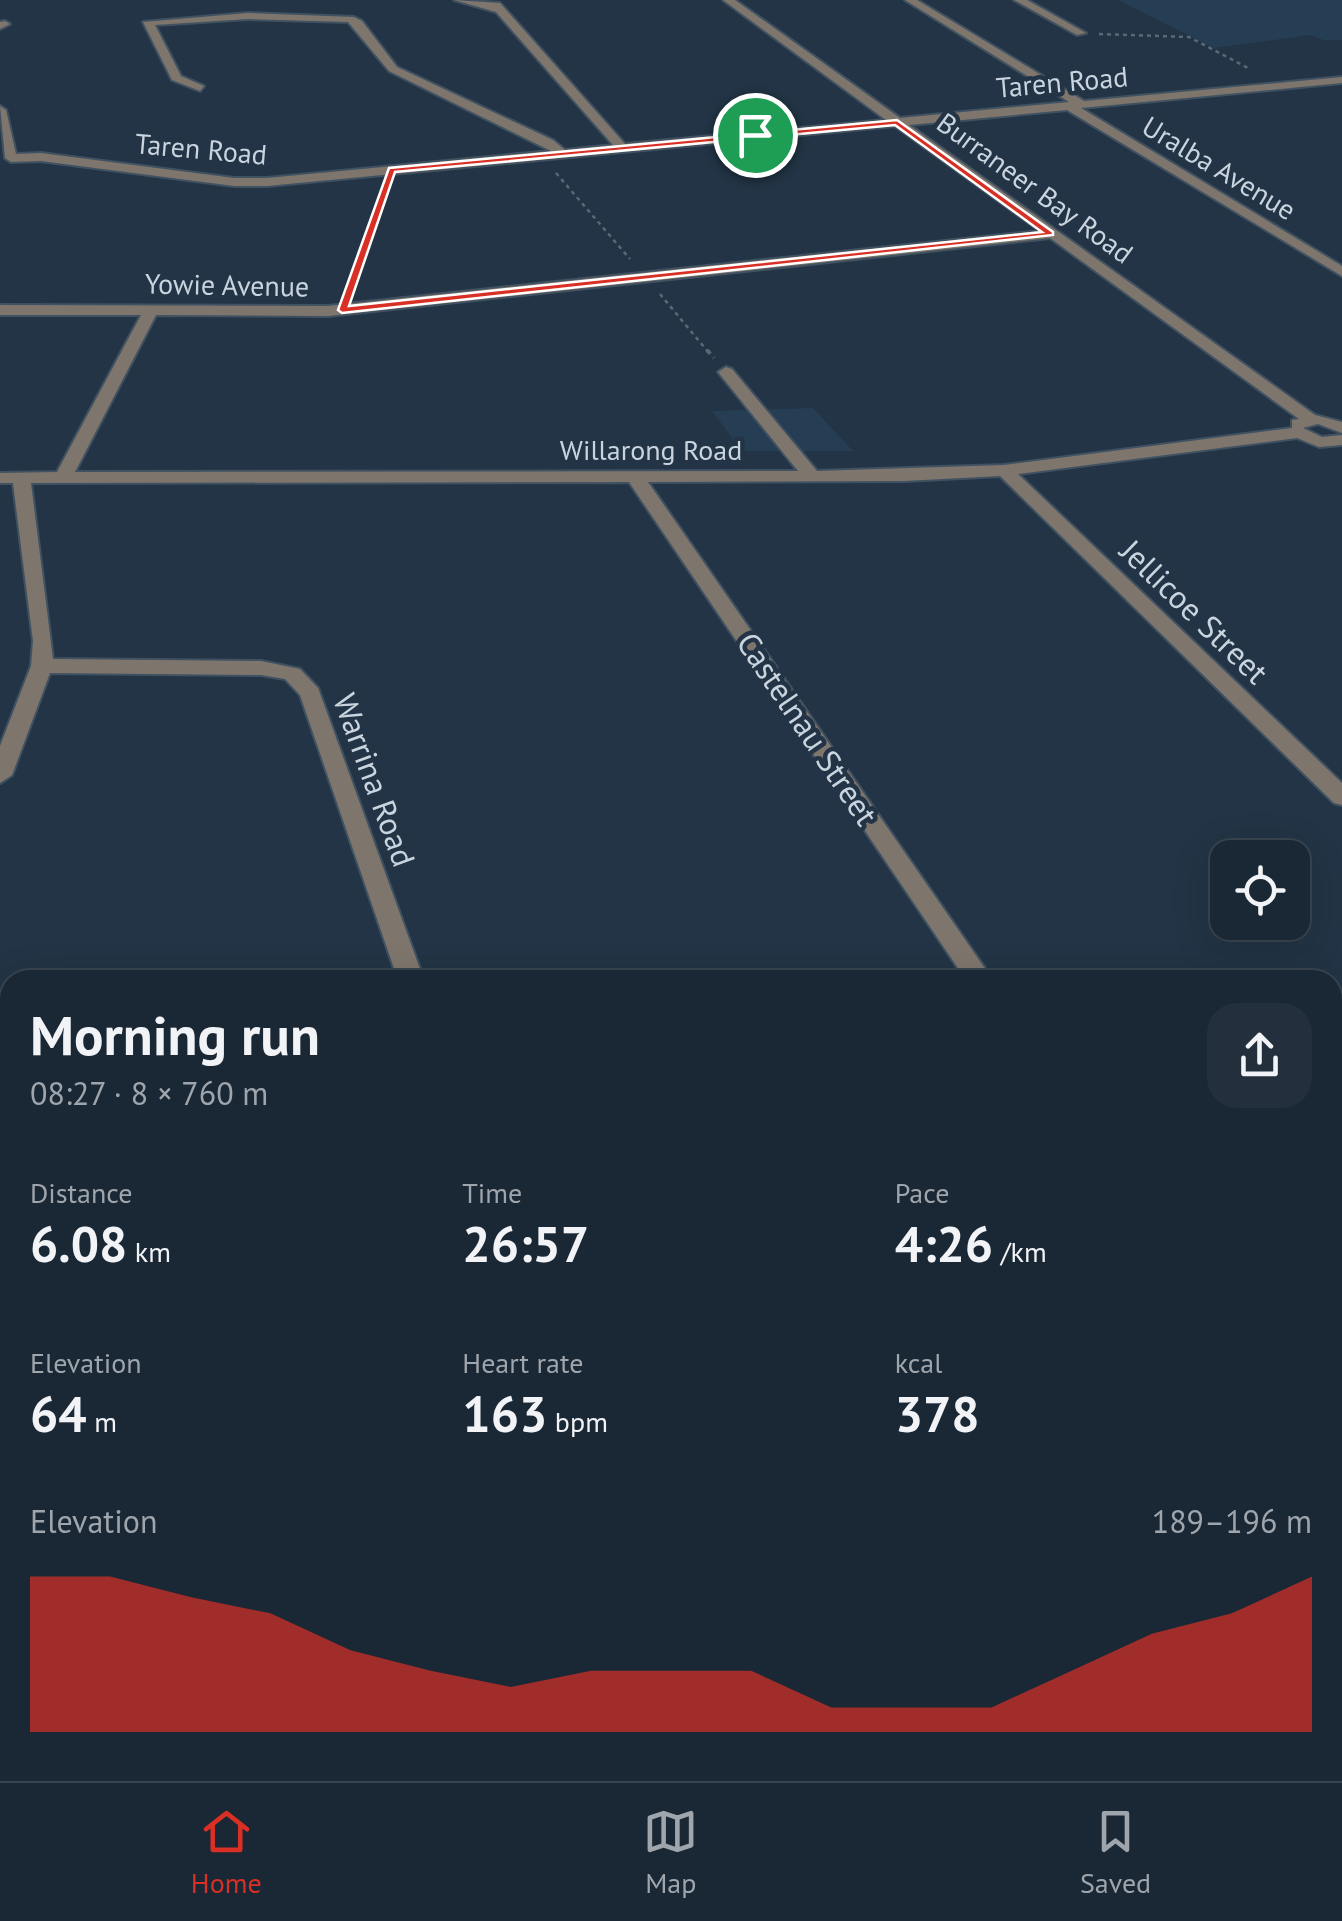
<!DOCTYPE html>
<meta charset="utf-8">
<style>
:root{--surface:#1a2734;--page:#232f3c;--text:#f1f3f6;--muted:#9fa5ac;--line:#38444f;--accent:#d93025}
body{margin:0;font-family:"PT Sans",sans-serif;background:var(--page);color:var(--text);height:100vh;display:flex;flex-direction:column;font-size:38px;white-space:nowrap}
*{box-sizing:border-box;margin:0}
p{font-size:32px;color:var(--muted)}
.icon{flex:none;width:55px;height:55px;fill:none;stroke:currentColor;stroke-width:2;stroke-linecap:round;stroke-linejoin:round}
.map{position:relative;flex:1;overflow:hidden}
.panel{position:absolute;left:0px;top:970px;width:1342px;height:812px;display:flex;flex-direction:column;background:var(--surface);border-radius:30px 30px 0 0;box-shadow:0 10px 40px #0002,0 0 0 2px var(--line)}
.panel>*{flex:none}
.buttons{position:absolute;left:1210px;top:840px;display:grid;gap:20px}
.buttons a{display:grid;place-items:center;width:100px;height:100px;border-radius:20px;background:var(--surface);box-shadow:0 10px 40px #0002,0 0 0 2px var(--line);font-size:50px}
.pin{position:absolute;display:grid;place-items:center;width:85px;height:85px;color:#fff;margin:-42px;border:5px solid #fff;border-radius:50%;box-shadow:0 2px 10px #0007}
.round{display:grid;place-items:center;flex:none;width:105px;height:105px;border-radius:30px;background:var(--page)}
.summary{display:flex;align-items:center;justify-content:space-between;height:170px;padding:0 30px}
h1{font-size:55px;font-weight:700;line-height:75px}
.metrics{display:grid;grid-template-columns:repeat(3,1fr);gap:15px;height:170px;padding:10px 30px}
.metrics div{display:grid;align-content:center}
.metrics b{font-size:50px;font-weight:700}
.metrics small{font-size:28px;font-weight:400}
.metrics p{font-size:28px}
.chart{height:280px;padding:20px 30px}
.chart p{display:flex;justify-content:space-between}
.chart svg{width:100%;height:180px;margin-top:10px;fill:var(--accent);opacity:.7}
.dock{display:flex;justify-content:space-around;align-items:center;height:140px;border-top:2px solid var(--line);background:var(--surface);font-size:28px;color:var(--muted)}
.dock a{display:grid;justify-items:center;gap:5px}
.dock .current{color:var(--accent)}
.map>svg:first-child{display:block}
.built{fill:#263e53}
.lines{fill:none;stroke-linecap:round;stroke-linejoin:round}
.minor-casing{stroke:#405161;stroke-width:4}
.path-far1{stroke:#596977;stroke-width:2.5;stroke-dasharray:4 4;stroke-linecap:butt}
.path{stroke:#596977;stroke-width:4;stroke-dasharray:5 5;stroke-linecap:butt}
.minor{fill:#7e766d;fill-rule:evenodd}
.route{fill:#d93025;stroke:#fff;stroke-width:2.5;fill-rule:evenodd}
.labels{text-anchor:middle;stroke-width:9;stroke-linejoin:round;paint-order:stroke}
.far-street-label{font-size:28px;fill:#c9d4de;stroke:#223445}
.street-label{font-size:32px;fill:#c9d4de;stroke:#223445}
</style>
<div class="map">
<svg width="1342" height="1781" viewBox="0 0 1342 1781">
<rect width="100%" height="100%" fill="#223445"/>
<g class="built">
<polygon points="1118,0 1342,0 1342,40 1323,40 1311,35 1214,48"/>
<polygon points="813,408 853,451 742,451 712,411"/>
</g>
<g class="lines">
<g class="minor-casing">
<g id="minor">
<path d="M 454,0 L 500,3 L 625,144 L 886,120 L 723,0 L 735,0 L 900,118 L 1069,102 L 905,0 L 917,0 L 1084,101 L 1342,77 L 1342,83 L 1081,108 L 1342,266 L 1342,276 L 1067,110 L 909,125 L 1315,415 L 1342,422 L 1342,433 L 1318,424 L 1303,428 L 1322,437 L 1342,435 L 1342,445 L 1319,447 L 1297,438 L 1018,474 L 1342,783 L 1342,805 L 1334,803 L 1000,476 L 904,481 L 648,482 L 993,980 L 966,980 L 629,482 L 31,483 L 53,659 L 261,661 L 300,669 L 318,688 L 424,980 L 398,980 L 300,695 L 285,679 L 261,675 L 50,673 L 12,775 L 0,783 L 0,746 L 31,666 L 33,641 L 13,483 L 0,483 L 0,473 L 57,472 L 141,315 L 0,315 L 0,305 L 328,306 L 1040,231 L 895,126 L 267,186 L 234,186 L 41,161 L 11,162 L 5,158 L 0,106 L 6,110 L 16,154 L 41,153 L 234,178 L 267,178 L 551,151 L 389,71 L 348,22 L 248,19 L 155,25 L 181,76 L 204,86 L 200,91 L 172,80 L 143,22 L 248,13 L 354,17 L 362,21 L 397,67 L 553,140 L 565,150 L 613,145 L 496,12 ZM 1050,238 L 1299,419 L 1292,420 L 1292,428 L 1004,465 L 817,471 L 732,369 L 726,367 L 718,372 L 798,471 L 75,472 L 156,315 L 328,316 Z"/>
<polygon points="1014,0 1027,0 1086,33 1077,35"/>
<polygon points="0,22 5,21 10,24 0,29"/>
<polygon points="1332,1480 1342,1484 1342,1529 1332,1525"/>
<polygon points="81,1772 137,1772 133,1781 77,1781"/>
</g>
</g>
<g class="path-far1">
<polyline points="1099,34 1189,37 1250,69"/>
<polyline points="556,173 630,259"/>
<polyline points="350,290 386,187"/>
<polyline points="660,294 709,353"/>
</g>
<polyline class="path" points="707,350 714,358"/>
<use href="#minor" class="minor"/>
</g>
<path class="route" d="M 897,120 L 1053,232 L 1053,235 L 342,313 L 338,310 L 389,168 ZM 895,125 L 1042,232 L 349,306 L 395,172 Z"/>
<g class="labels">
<g class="far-street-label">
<text transform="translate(1062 82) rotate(-5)" y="10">Taren Road</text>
<text transform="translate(201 149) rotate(5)" y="10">Taren Road</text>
<text transform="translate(1219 168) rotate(31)" y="10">Uralba Avenue</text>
<text transform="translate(1035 188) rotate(36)" y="10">Burraneer Bay Road</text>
<text transform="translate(227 285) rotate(1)" y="10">Yowie Avenue</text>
<text x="651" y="460">Willarong Road</text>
</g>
<g class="street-label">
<text transform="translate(1194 612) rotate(44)" y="11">Jellicoe Street</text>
<text transform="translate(807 729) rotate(56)" y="11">Castelnau Street</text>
<text transform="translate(374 780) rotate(70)" y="11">Warrina Road</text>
</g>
</g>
</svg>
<div class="buttons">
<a><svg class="icon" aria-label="locate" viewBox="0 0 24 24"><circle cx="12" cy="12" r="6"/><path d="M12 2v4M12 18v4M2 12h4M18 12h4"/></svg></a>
</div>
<div class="pin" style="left:755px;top:135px;background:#1e9e55"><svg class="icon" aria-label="arrive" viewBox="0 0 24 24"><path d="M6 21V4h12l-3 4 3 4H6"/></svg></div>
<section class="panel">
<div class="summary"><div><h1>Morning run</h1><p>08:27 · 8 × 760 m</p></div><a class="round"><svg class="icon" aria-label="share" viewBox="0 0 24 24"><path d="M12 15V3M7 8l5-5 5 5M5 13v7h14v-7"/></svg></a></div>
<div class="metrics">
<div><p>Distance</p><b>6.08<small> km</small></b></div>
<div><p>Time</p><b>26:57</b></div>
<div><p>Pace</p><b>4:26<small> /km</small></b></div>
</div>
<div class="metrics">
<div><p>Elevation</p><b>64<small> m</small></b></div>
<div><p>Heart rate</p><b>163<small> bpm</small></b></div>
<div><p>kcal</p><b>378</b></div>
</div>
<div class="chart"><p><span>Elevation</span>189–196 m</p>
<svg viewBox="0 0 160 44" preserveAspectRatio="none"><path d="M0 44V6L10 6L20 11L30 15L40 24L50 29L60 33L70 29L80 29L90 29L100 38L110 38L120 38L130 29L140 20L150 15L160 6V44z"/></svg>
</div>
</section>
</div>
<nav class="dock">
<a class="current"><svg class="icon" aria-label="home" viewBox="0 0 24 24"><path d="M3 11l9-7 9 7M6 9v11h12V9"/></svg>Home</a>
<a><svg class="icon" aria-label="map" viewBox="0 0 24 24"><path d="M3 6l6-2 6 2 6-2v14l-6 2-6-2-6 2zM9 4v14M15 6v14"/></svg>Map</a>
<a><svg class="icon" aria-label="saved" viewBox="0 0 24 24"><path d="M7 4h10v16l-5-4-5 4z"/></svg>Saved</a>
</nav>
